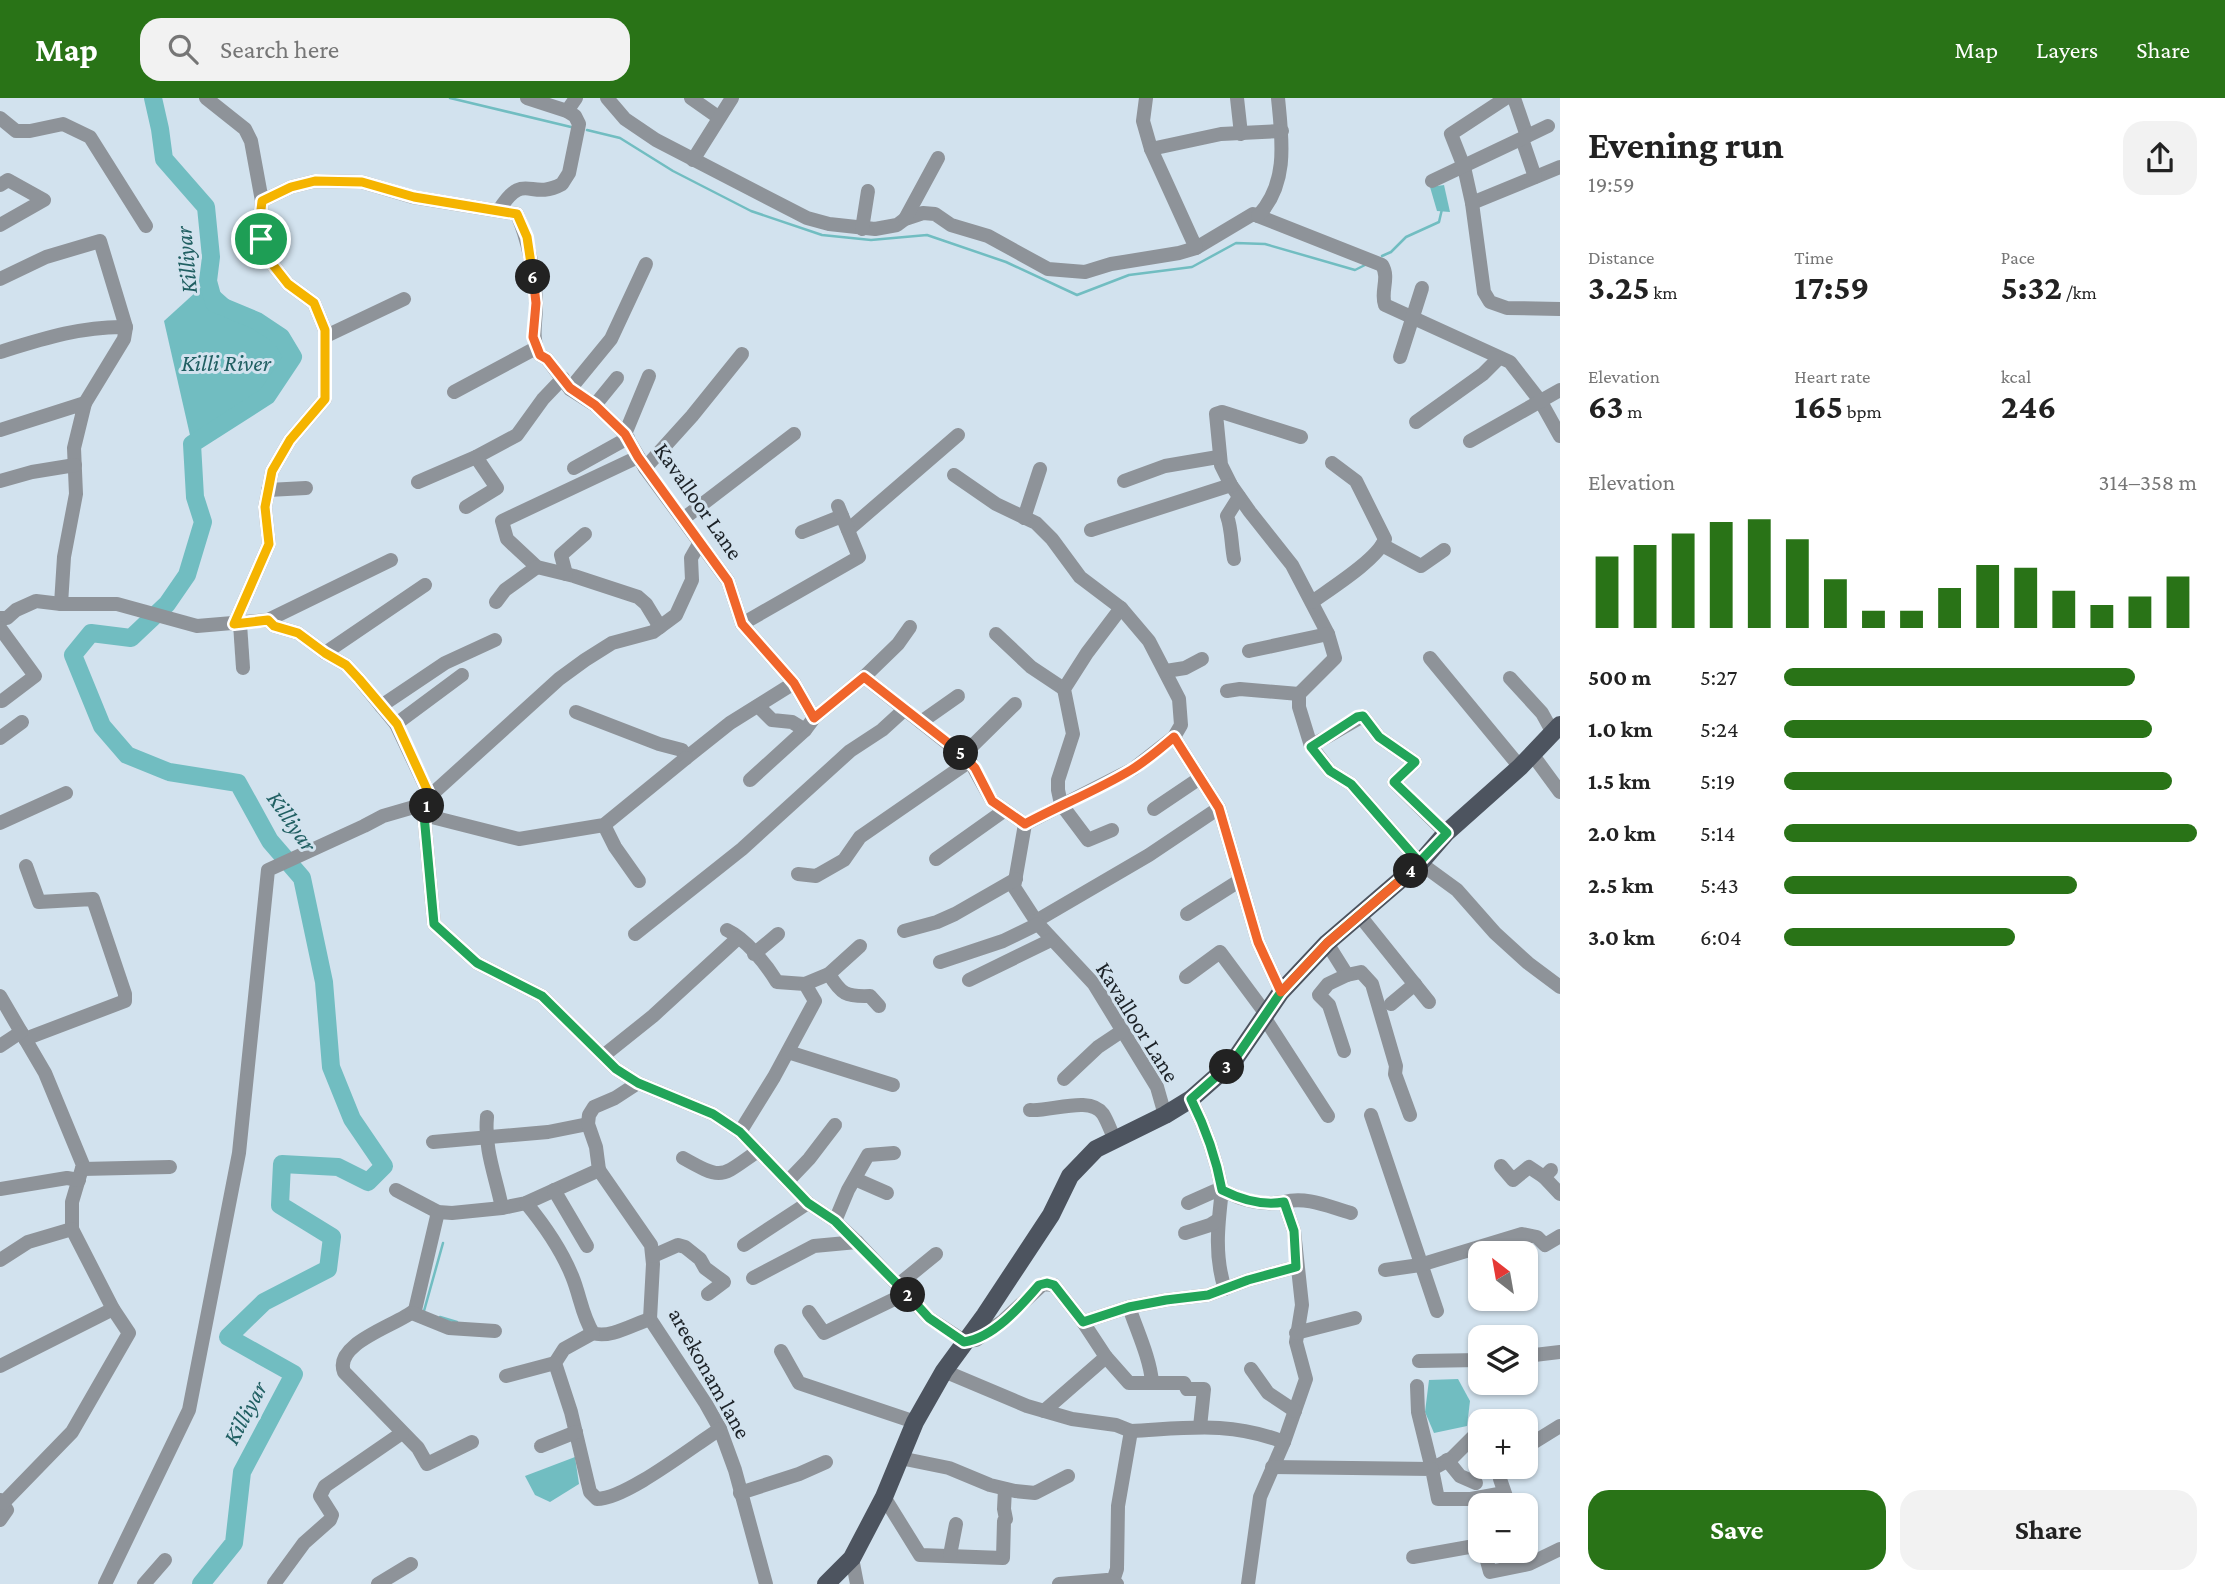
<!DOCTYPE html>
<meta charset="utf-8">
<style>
:root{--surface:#fff;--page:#f2f2f2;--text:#222;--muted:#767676;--accent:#297317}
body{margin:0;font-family:"Crimson Pro",serif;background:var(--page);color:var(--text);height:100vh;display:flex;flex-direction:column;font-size:26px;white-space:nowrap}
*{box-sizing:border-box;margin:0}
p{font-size:23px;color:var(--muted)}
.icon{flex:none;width:38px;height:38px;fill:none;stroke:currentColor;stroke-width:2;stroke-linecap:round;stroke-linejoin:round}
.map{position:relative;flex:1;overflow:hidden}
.side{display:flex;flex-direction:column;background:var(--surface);width:665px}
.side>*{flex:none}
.needle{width:46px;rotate:329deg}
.buttons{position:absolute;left:1468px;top:1143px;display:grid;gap:14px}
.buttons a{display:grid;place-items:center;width:70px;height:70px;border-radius:14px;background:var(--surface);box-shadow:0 2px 5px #0004;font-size:35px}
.pin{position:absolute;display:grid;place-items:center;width:60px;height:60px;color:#fff;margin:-30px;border:4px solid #fff;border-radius:50%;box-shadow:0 2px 7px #0007}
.km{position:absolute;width:35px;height:35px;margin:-18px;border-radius:50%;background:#222;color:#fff;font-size:19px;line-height:35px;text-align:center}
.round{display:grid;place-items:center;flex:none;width:74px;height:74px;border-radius:21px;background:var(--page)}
.overview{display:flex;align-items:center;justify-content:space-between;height:119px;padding:0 28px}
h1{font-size:38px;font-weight:700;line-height:52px}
.stats{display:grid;grid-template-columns:repeat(3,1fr);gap:10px;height:119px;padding:7px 28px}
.stats div{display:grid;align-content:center}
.stats b{font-size:35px;font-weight:700}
.stats small{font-size:19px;font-weight:400}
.stats p{font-size:19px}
.chart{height:196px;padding:14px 28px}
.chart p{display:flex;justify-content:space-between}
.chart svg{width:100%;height:126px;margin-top:7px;stroke:var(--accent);stroke-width:6}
.action{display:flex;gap:14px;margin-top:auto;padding:14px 28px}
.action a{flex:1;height:80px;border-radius:21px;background:var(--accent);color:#fff;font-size:28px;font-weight:700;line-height:80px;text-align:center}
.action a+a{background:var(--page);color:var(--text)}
ul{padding:0 28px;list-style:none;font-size:23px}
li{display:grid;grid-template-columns:112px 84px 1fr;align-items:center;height:52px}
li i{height:18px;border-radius:9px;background:var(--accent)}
header{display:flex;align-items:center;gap:42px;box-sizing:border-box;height:98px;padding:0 35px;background:var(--accent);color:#fff}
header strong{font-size:33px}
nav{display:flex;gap:38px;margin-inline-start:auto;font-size:24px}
.search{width:490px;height:63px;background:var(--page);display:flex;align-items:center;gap:18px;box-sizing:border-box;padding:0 24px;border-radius:21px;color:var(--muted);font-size:26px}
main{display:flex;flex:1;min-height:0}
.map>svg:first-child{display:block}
.water{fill:#71bdc1}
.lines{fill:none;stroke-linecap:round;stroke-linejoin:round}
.stream{stroke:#71bdc1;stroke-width:2.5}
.river{stroke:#71bdc1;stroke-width:18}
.minor{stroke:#8e9399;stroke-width:14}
.major{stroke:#4d545f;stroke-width:18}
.split-1-casing{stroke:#fff;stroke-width:14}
.split-2-casing{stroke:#fff;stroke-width:14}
.split-3-casing{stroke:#fff;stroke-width:14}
.split-4-casing{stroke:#fff;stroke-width:14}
.split-5-casing{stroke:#fff;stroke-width:14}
.split-6-casing{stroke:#fff;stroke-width:14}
.split-7-casing{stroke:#fff;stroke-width:14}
.split-1{stroke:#f5b400;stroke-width:9}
.split-2{stroke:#22a559;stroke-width:9}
.split-3{stroke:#22a559;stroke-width:9}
.split-4{stroke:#22a559;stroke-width:9}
.split-5{stroke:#f0652b;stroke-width:9}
.split-6{stroke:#f0652b;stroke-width:9}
.split-7{stroke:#f5b400;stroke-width:9}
.labels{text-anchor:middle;stroke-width:6;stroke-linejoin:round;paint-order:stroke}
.street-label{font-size:23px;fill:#1c2227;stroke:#d2e2ee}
.water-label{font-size:24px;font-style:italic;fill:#205f62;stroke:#d2e2ee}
</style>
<header>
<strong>Map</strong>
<div class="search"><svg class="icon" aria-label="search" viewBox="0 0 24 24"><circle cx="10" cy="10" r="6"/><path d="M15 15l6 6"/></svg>Search here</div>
<nav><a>Map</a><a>Layers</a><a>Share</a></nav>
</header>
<main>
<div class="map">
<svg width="1560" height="1486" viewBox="0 0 1560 1486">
<rect width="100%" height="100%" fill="#d2e2ee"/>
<g class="water">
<polygon points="1444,87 1450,114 1437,113 1430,89"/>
<polygon points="208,183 293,259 267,298 192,346 164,223"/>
<polygon points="1458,1281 1470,1303 1467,1328 1434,1335 1425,1314 1429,1282"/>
<polygon points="575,1359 579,1386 550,1404 535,1397 525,1378"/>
</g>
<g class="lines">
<g class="stream">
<polyline points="450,0 571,29"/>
<polyline points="587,32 620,40 673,73 751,113 822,137 871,142 927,137 1006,164 1077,197 1129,177 1192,169 1236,145 1265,146 1355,172 1365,167"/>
<polyline points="1382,158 1391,154 1406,139 1439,124 1442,111"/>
<polyline points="424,1213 443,1145"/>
<polyline points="440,1219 457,1224"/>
</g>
<polyline class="river" points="153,0 160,31 164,61 206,109 211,159 208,183 214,205 257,223 281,239 293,259 267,298 192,346 195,399 203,424 187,477 167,506 131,540 91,535 73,557 102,628 127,657 169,674 238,685 270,743 302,780 324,884 331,969 352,1021 384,1068 368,1084 338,1069 282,1066 280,1107 332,1139 328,1171 264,1204 228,1239 294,1276 242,1374 234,1445 201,1486"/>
<g class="minor">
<path d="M 206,0 L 245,31 L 251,43 L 262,103 L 291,89 L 315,83 L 362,84 L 413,99 L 517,116 C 529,144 534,173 536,203 C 537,222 530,239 540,257 L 547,261 L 570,291 L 595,307 L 625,336 L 645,370 L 728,483 L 742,526 L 794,585 L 814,620 L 864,579 L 970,663 L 992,703 L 1025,726 L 1014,789 L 1038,826 L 1094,886 L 1157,989 L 1165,1017"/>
<path d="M 607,0 L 625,21 L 656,42 L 807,120 L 829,126 L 875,131 L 897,127 L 905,121 L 923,115 L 935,116 L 951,127 L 988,138 L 1048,171 L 1085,174 L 1111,166 L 1179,155 L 1196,150 L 1253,116 L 1258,118 L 1382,167 C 1390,180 1380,194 1385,207 L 1510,264 L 1541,304 L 1560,338"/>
<polyline points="691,0 718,19"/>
<polyline points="1146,0 1143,23 1151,51"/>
<polyline points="1237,0 1241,36"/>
<polyline points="1506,0 1451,36 1464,69 1472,105 1560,69"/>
<polyline points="1514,0 1527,38"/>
<polyline points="567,13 576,0"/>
<polyline points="0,20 16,33 30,33 63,26 90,39 146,128"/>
<polyline points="1522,41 1535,79"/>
<polyline points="693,62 732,0"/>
<polyline points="1432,83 1548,28"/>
<polyline points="0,87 8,82 44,102 0,127"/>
<polyline points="1472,105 1484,194 1490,204 1507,210 1560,211"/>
<path d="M 499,112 C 525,71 529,104 562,86 L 569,75 L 579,26 L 575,18 L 567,13 L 527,0"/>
<path d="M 1258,118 C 1289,85 1282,41 1278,0"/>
<polyline points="905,121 938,60"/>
<polyline points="862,131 868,93"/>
<polyline points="1196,150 1151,51 1221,36 1282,33"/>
<polyline points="0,181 46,159 100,143 126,229"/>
<polyline points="326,238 404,201"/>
<path d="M 0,254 C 42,241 82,228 126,229 L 124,241 L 85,305"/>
<polyline points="1400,259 1422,190"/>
<polyline points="570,291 611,241 646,166"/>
<polyline points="454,294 536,250"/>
<polyline points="595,307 617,280"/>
<polyline points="1416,324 1483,276 1499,260"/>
<polyline points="0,332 85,305 74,350 76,396 64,459 61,506"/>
<polyline points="625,336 649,278"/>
<polyline points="1301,339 1222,314 1216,316 1221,367 1231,387 1250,414 1292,467 1328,536 1335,560 1299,596 1299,609 1311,648 1330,673 1351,686 1420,765 1457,792 1495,835 1528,865 1560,889"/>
<polyline points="1470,343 1560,292"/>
<polyline points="638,359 502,423 507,441 537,469 574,478 638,499 646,506 660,529"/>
<polyline points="574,370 628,340"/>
<polyline points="645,370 692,318 742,256"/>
<polyline points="954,377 996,406 1036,425 1052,441 1080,479 1121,510 1149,543 1179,601 1181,627 1174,639"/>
<polyline points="0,383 32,374 75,367"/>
<polyline points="1124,383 1165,368 1218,359"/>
<polyline points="418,384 476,359 517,337 543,301 563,280"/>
<polyline points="268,392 306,390"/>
<polyline points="466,409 497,390 476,359"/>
<polyline points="1024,420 1040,371"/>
<polyline points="683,421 794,336"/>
<polyline points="848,432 958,337"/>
<polyline points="1091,432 1231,387"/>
<polyline points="802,434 842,418"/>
<polyline points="1382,447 1421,468 1444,452"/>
<path d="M 1234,461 C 1231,446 1232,432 1227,418 L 1239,399"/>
<polyline points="566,476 561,457 585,436"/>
<polyline points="496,504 505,492 537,469"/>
<path d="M 1312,504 C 1330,491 1378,461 1385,441 L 1356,383 L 1332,365"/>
<polyline points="0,520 7,520 16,512 36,503 61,506 117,506 197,528 268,522 274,528 298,535 325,555 346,567 359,581 396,626 430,698 424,717 434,826 477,865 542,898 616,971 638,985 713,1016 740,1034 808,1105 835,1123 857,1144 929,1220 964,1243 976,1242 1003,1223 1043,1186 1054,1187 1083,1224 1129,1209 1166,1202 1208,1197 1248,1182 1296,1169"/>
<polyline points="268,522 391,462"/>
<polyline points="234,526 269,446 265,409 272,373 290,342 325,301 325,232 314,205 288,186 273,167 259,129 262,103"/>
<polyline points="240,526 243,570"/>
<polyline points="742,526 859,459 838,408"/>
<polyline points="0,530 35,578 2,603"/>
<polyline points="996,536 1031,569 1064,591"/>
<polyline points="1249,553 1328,536"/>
<polyline points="325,555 425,487"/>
<polyline points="1430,560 1520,669"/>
<polyline points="1166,573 1185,570 1202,561"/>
<polyline points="864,579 898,546 910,529"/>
<polyline points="1510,580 1542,615 1553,635"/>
<polyline points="1227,593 1240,591 1299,596"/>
<polyline points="381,608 445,565 495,542"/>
<polyline points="758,608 772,622 792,624 805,632"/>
<polyline points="576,614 659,646 682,652 686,660 730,625 794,585"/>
<polyline points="921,624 958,598"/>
<polyline points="396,626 462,577"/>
<polyline points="0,640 22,624"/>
<polyline points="1311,648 1363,618 1379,639 1415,664 1394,684 1446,735"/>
<polyline points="1532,656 1560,694"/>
<polyline points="963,657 1015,606"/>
<polyline points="750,682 805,632 814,620"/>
<polyline points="430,698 559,581 585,562 612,545 653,534 676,517 692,482 691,460 699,446"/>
<polyline points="1154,711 1200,680"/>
<polyline points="0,725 66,695"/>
<polyline points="1025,726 1133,671 1174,639 1219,710 1258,844 1281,894"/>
<polyline points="604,727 615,749 639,783"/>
<polyline points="1112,732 1088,742 1061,706 1058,692 1058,682 1073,636 1064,591 1087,555 1121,510"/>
<polyline points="936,761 1005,712"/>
<polyline points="798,776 816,778 844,762 860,739 970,663"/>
<polyline points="1187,816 1239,783"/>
<polyline points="1360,818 1429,904"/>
<polyline points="1036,823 1149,757 1219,710"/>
<path d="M 727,832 C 746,841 766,866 777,884 L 805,886 L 815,903 L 774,979 L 740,1034"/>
<polyline points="904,833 937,824 955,816 1016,781"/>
<polyline points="635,836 742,751 850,653 882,632 905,611"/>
<polyline points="1327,845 1347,877 1361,874 1372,886 1396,968 1395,976 1410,1017"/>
<polyline points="754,856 778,836"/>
<polyline points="940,864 1003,843 1038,826"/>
<path d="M 829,876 C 841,896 846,899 870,898 L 879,908"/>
<polyline points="1186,879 1220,854 1266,916"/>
<polyline points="969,882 1051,842"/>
<polyline points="805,886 829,876 860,848"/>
<polyline points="0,898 45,975 83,1067 72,1104 72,1131 28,1144 0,1162"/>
<polyline points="1391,906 1415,886"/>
<polyline points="1264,919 1328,1018"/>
<polyline points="25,941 125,903 125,896 93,801 39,804 26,768"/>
<polyline points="0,948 21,934"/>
<polyline points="1344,953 1329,907 1319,897 1328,886 1347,877"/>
<polyline points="788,954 893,987"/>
<polyline points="603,958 653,918 738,840"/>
<polyline points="1064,981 1098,949 1122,933"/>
<path d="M 1191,1001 C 1206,1031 1216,1059 1222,1092 C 1242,1102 1261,1108 1284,1104 L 1294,1133 L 1302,1207 L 1296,1244 L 1306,1281 L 1284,1344 L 1260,1399 L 1248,1486"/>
<path d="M 1030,1012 C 1051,1014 1090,997 1103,1016 C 1108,1024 1111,1034 1115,1042"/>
<polyline points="1371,1017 1437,1213"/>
<path d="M 487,1019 C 484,1052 496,1079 502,1110"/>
<polyline points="433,1044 548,1034 588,1026"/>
<path d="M 683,1060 C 724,1083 720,1079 758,1053"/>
<polyline points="1501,1068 1513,1082 1529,1069 1544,1079"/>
<polyline points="82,1071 170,1069"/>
<polyline points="599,1072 651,1147 653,1166 650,1221 706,1306 720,1331 735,1372 766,1486"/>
<polyline points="1551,1072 1544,1079 1560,1096"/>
<polyline points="855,1081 887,1095"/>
<polyline points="788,1083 809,1061 835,1027"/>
<polyline points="0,1091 67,1080 79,1082"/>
<polyline points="396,1092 438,1114 452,1115 502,1110 526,1105 599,1072 596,1049 588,1026 589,1017 594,1009 615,1000 638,985"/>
<polyline points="554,1092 587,1148"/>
<path d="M 1284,1104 C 1307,1098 1329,1109 1351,1115"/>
<path d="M 526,1105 C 545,1128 561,1151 572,1178 C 580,1197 582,1218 593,1235 C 609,1241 634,1226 650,1221"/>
<path d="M 1188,1105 L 1215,1093 L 1222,1092 C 1218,1126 1214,1158 1225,1191"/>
<path d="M 438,1114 L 415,1212 C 398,1227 333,1245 344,1274 L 418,1350 L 427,1366 L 472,1344"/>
<polyline points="835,1123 848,1092 868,1057 894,1055"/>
<polyline points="1185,1135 1210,1127 1218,1122"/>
<polyline points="744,1147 808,1105"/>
<polyline points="653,1158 678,1147 685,1149 700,1161 705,1170 724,1184 708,1196"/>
<polyline points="1385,1172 1420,1167 1522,1136 1537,1139 1545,1147 1560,1138"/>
<polyline points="753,1180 814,1148 857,1144"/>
<polyline points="898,1187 936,1156"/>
<path d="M 1129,1209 C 1137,1233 1150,1260 1152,1284"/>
<polyline points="809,1214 824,1235 907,1195"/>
<polyline points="412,1215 449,1230 495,1233"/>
<path d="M 593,1235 L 564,1251 L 555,1265 L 571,1314 L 590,1394 L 597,1401 C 626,1401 693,1348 720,1331"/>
<polyline points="1296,1235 1355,1220"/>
<polyline points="781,1253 799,1285 915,1324"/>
<polyline points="1526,1258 1560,1254"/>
<polyline points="1106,1259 1129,1285 1184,1285 1187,1291 1204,1291 1200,1329"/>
<polyline points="1419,1263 1480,1262"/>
<polyline points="0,1268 113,1211"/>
<polyline points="1251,1271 1268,1295 1295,1313"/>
<path d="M 944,1273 L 1027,1308 L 1072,1321 L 1116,1327 L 1131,1333 C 1189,1330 1229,1323 1284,1344"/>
<polyline points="506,1278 555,1265"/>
<polyline points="1417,1288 1418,1314 1432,1371 1452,1360 1478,1334"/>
<polyline points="1044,1313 1106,1259 1083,1224"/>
<polyline points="541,1348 576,1334"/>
<polyline points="1526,1349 1560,1328"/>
<polyline points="900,1360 949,1370 990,1387 1015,1393 1035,1395 1068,1378"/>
<polyline points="1447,1362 1460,1378 1476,1385"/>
<polyline points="1502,1368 1500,1381 1509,1407"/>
<polyline points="1272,1369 1432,1371 1438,1401 1471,1401 1504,1395"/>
<polyline points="740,1395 799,1376 826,1364"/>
<polyline points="884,1399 920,1457 1003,1460 1004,1423 1006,1421 1004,1411 1005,1391"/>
<polyline points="0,1402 7,1412 0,1422"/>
<polyline points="3,1405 72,1334 129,1235 113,1211 72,1131"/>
<polyline points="1484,1452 1490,1474 1529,1466 1560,1451"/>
<polyline points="950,1457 956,1426"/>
<polyline points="1413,1459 1480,1447"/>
<polyline points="852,1460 857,1486"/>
<polyline points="1113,1483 1117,1471 1118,1408 1131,1333"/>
<polyline points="105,1486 189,1312 239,1055 268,772 364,728 383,718 414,709 421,711 424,717 519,741 604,727 686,660"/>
<polyline points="144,1486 165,1462"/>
<polyline points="274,1486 304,1445 330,1422 332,1417 320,1398 325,1388 402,1335"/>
<polyline points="378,1486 411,1466"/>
<polyline points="1059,1486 1107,1482 1117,1486"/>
</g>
<polyline class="major" points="826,1486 852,1460 884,1399 915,1324 944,1273 985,1217 1051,1117 1070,1078 1096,1051 1165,1017 1191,1001 1233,964 1281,894 1327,845 1420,765 1446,735 1520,669 1560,627"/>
</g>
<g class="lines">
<g class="split-1-casing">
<polyline id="split-1" points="261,141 273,167 288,186 314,205 325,232 325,301 290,342 272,373 265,409 269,446 234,526 268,522 274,528 298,535 325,555 346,567 359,581 397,626 430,698 427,708"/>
</g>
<g class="split-2-casing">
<polyline id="split-2" points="427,708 424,717 434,826 477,865 542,898 616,971 638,985 713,1016 740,1034 808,1105 835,1123 908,1197"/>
</g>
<g class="split-3-casing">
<path id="split-3" d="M 908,1197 L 929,1220 L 964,1244 C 993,1240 1020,1209 1039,1187 L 1047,1185 L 1054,1187 L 1083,1224 L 1129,1209 L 1166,1202 L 1208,1197 L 1248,1182 L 1296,1169 L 1294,1133 L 1284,1104 C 1262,1108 1242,1102 1222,1092 C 1216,1059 1206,1031 1191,1001 L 1227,969"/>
</g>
<g class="split-4-casing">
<polyline id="split-4" points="1227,969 1233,964 1281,894 1327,845 1420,765 1351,686 1330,673 1311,649 1357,619 1363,618 1379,639 1415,664 1394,684 1447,735 1411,773"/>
</g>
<g class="split-5-casing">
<path id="split-5" d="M 961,655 L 975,670 L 992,703 L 1025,726 C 1060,707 1096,693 1131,672 C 1146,663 1160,651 1174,639 L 1219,710 L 1258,844 L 1281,894 L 1327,845 L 1411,773"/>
</g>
<g class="split-6-casing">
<polyline id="split-6" points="533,179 536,205 533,239 540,257 547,261 570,290 595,307 625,336 638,359 728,483 742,526 794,585 814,620 864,579 961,655"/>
</g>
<g class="split-7-casing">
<polyline id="split-7" points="261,141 259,129 262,103 291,89 315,83 362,84 414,99 517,116 527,139 533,179"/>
</g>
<use href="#split-1" class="split-1"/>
<use href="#split-2" class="split-2"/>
<use href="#split-3" class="split-3"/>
<use href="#split-4" class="split-4"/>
<use href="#split-5" class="split-5"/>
<use href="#split-6" class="split-6"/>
<use href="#split-7" class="split-7"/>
</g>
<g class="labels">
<g class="street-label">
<text transform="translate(699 403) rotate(55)" y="8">Kavalloor Lane</text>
<text transform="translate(1138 924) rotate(58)" y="8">Kavalloor Lane</text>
<text transform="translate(710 1275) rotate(61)" y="8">areekonam lane</text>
</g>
<g class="water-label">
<text transform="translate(186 162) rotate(-95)" y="8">Killiyar</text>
<text x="226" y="273">Killi River</text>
<text transform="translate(292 723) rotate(55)" y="8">Killiyar</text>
<text transform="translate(245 1315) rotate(-62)" y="8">Killiyar</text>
</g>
</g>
</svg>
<div class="buttons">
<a><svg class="needle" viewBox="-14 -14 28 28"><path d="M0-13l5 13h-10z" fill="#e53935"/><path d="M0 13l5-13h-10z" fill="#767676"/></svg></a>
<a><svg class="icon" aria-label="layers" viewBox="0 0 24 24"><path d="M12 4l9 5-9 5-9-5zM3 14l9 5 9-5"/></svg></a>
<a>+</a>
<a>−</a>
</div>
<div class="pin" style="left:261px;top:141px;background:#1e9e55"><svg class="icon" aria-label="arrive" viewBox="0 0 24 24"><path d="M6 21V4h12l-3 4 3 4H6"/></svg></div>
<b class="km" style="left:427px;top:708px">1</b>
<b class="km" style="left:908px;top:1197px">2</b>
<b class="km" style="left:1227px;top:969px">3</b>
<b class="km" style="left:1411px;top:773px">4</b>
<b class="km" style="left:961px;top:655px">5</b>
<b class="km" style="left:533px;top:179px">6</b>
</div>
<section class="side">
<div class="overview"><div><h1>Evening run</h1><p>19:59</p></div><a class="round"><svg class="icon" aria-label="share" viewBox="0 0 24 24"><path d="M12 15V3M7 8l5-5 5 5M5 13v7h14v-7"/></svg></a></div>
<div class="stats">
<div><p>Distance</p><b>3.25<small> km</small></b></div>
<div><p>Time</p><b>17:59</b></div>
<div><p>Pace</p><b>5:32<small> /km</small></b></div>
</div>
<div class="stats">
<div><p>Elevation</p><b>63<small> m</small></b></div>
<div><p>Heart rate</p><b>165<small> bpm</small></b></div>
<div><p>kcal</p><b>246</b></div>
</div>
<div class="chart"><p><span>Elevation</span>314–358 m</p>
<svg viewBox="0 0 160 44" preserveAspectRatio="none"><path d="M5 44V19M15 44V15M25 44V11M35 44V7M45 44V6M55 44V13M65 44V27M75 44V38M85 44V38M95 44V30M105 44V22M115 44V23M125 44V31M135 44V36M145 44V33M155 44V26"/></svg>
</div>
<ul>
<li><b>500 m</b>5:27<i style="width:85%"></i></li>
<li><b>1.0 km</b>5:24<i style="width:89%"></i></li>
<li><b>1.5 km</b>5:19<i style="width:94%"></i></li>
<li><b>2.0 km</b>5:14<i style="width:100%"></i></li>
<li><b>2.5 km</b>5:43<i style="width:71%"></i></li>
<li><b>3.0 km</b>6:04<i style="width:56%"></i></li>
</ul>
<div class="action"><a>Save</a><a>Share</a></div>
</section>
</main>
